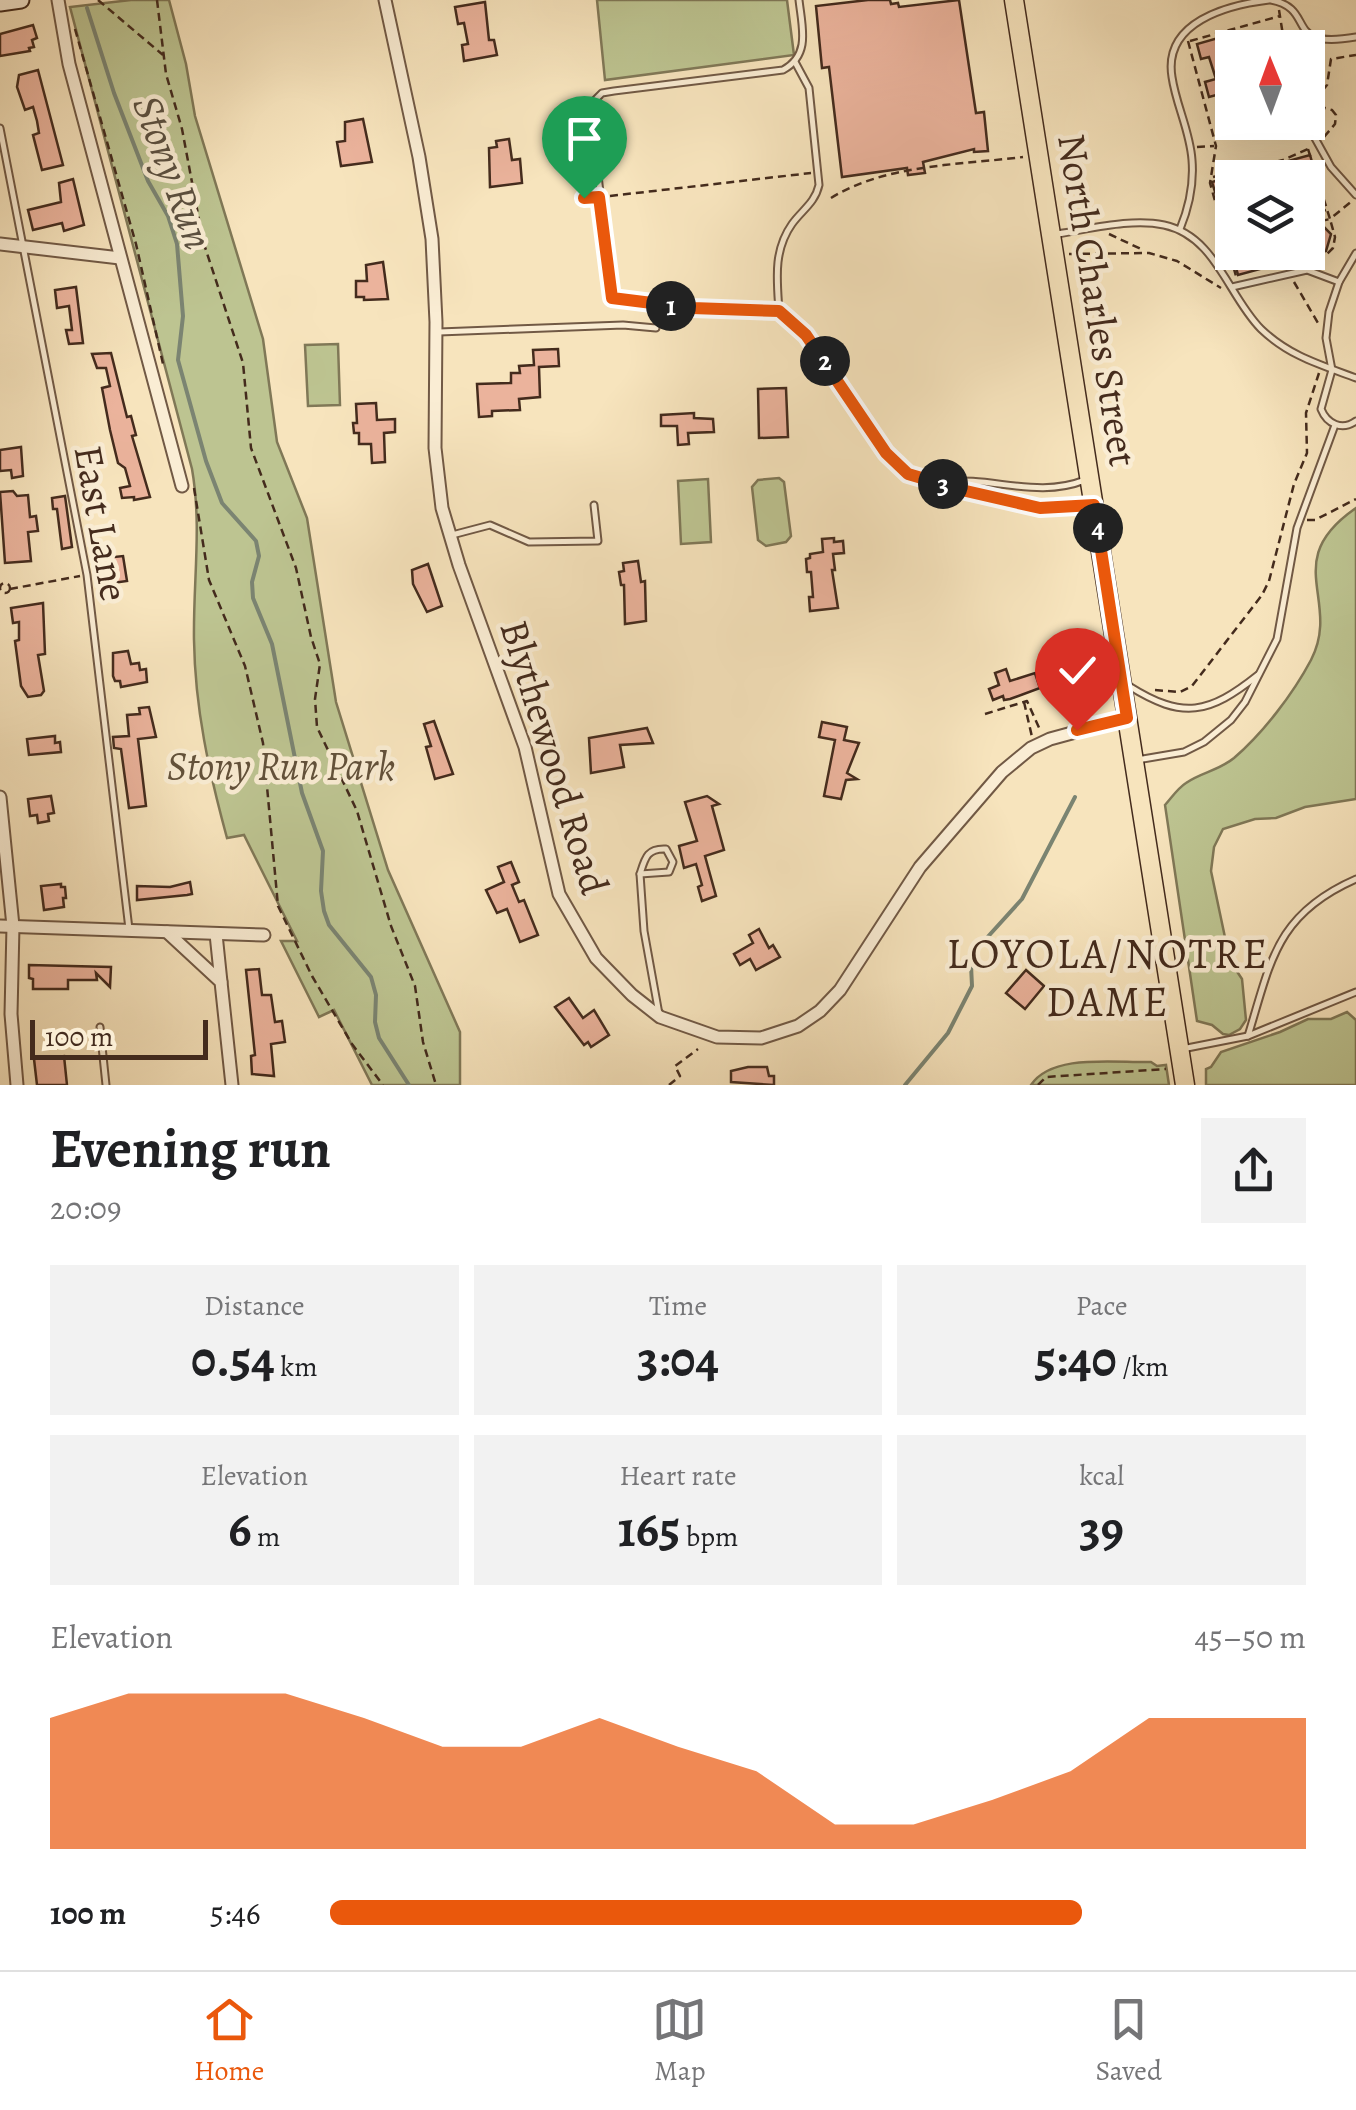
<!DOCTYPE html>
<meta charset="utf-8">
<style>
:root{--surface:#fff;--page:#f2f2f2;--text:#202124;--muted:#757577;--line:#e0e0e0;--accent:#ea580c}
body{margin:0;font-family:Alegreya,serif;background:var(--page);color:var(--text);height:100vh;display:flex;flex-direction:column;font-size:38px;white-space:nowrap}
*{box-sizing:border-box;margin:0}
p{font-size:32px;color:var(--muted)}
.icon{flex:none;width:55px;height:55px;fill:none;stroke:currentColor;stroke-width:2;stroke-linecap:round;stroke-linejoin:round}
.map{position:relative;height:1085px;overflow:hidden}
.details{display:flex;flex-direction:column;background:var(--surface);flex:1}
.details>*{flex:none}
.needle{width:65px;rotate:359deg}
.fabs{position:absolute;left:1215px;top:30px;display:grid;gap:20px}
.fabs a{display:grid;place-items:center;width:110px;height:110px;border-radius:0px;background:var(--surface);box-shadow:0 10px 40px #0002;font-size:50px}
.scale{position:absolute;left:30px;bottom:25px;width:178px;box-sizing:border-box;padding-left:10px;border:5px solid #442b1d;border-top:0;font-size:28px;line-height:35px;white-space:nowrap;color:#442b1d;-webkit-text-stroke:8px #faedd4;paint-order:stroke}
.pin{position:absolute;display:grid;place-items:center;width:85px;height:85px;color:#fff;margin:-102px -42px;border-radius:50% 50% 50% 0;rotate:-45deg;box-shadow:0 0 10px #0007}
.pin .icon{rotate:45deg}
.km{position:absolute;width:50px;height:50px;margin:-25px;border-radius:50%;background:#222;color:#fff;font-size:28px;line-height:50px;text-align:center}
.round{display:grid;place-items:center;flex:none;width:105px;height:105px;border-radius:0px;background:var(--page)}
.summary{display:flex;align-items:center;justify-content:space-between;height:170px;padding:0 50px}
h1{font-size:55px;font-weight:700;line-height:75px}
.figures{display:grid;grid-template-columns:repeat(3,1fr);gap:15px;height:170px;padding:10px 50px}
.figures div{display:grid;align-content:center;border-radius:0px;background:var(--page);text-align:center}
.figures b{font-size:50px;font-weight:700}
.figures small{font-size:28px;font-weight:400}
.figures p{font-size:28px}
.chart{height:280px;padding:20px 50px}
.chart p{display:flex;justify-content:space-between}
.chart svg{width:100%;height:180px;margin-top:10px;fill:var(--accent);opacity:.7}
ul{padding:0 50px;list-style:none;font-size:32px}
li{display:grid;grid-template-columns:160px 120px 1fr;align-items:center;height:75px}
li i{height:25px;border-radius:12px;background:var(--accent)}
.tab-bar{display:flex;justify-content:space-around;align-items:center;height:140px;border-top:2px solid var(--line);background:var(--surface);font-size:28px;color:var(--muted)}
.tab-bar a{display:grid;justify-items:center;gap:5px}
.tab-bar .on{color:var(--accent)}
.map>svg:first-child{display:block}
.green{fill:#bdc491;stroke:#807857;stroke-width:2.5}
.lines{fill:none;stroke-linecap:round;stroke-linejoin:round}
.stream{stroke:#7b8472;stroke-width:4}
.building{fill:#ebb39c;stroke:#442b1d;stroke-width:2.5}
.lane-casing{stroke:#715945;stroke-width:9}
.street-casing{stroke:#715945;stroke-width:15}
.secondary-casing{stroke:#442b1d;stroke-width:19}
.primary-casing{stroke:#442b1d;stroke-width:21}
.path{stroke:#442b1d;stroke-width:2.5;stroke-dasharray:8 5;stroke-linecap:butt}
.lane{stroke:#faedd4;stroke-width:5}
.street{stroke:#faedd4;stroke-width:11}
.secondary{stroke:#faedd4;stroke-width:15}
.primary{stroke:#f7e4bd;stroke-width:18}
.route-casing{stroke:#fff;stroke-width:20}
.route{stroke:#ea580c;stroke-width:12}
.labels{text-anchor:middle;stroke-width:9;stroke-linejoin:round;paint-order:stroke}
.street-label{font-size:40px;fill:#442b1d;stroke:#faedd4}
.park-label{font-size:40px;font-style:italic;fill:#62513a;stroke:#faedd4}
.water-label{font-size:42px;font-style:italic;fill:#5b5040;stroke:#faedd4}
.neighbourhood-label{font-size:42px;letter-spacing:2.5px;fill:#442b1d;stroke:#faedd4}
</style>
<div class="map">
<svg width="1356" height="1085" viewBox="0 0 1356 1085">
<rect width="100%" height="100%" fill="#f7e4bd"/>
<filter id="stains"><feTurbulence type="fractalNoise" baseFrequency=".002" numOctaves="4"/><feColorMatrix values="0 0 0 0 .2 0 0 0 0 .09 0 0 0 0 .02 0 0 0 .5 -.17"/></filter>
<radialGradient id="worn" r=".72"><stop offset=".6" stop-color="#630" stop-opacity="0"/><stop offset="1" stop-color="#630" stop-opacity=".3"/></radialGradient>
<g class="green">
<path d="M 131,0 L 169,0 L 186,64 L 195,116 L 263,339 L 277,442 L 307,518 L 336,702 L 388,870 L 460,1032 L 460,1085 L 372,1085 L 334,1010 L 319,1017 L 281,941 L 297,941 L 244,835 L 227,838 C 209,772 195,709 194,640 C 193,582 202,526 192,469 L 70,7 Z"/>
<polygon points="597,0 787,0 794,55 605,80"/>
<polygon points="338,344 340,405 308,406 305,345"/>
<polygon points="779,478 784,482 791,536 786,542 766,546 758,540 752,487 758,480"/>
<polygon points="708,479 711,542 681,544 678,481"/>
<path d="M 1356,508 L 1356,799 L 1305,807 L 1276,818 L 1255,819 L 1223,829 L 1214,847 L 1211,871 L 1230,961 L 1242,979 L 1246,1020 L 1240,1029 L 1229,1035 L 1223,1034 L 1212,1025 L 1197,1021 L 1165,805 C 1172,797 1178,788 1186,783 C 1202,772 1218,771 1234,758 C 1263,733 1293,694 1311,660 C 1342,600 1279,561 1356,508 Z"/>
<polygon points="1347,1012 1356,1020 1356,1085 1206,1085 1206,1069 1211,1067 1221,1052 1280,1032 1308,1019 1331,1019"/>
<path d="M 1151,1062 L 1157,1066 L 1166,1065 L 1169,1085 L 1031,1085 C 1052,1053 1116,1063 1151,1062 Z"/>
</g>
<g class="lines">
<g class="stream">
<polyline points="87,8 114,93 148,181 168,216 177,244 183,316 178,360 206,461 222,503 256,541 259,556 252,582 253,598 272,644 302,793 323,851 321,891 324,911 329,925 371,977 376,995 375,1022 379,1038 409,1085"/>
<polyline points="905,1085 948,1033 972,986 971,965 974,952 1022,899 1075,797"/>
</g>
</g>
<g class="building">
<polygon points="868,0 890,0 891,4 898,3 899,7 959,0 976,113 984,112 988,151 974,152 974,149 923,162 925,173 908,175 907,168 842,177 829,67 822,68 816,6"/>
<polygon points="485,2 489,40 494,40 497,55 464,61 462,45 468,44 464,23 458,24 455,7"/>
<polygon points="33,25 37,38 32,40 34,47 29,48 30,51 0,56 0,34"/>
<polygon points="1239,32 1243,48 1232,48 1232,122 1253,122 1254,125 1223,134 1219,119 1226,117 1220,94 1209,97 1205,82 1216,79 1209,57 1201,59 1197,44"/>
<polygon points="38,70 63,165 42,170 33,135 39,133 37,121 33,107 25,110 17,87 19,75"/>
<polygon points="363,119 372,162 341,166 337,142 345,141 345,122"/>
<polygon points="509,139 512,160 520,159 522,183 490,187 489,148 497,147 496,141"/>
<polygon points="1310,155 1318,183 1308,186 1308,178 1238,178 1237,175"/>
<polygon points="1232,176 1232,240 1230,240 1212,182"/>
<polygon points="73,179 84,225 64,231 62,223 33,230 28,210 61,202 59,183"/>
<polygon points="1319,222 1331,234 1326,251 1238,275 1232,252 1308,252 1308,225"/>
<polygon points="383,262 388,299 364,300 364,297 356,297 356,281 367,281 366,265"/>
<polygon points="76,287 83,343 69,344 66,330 72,330 69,306 57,308 55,290"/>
<polygon points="558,349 559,366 539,367 540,397 519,399 520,410 492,411 492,416 479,417 477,384 511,383 511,373 520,373 519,366 534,365 533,350"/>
<polygon points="111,353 127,417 131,416 136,435 132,436 150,497 134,500 134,497 122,498 120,488 130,486 125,468 118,463 110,430 102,388 110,386 106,368 97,368 92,354"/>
<polygon points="786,388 788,437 759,438 758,389"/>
<polygon points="376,403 377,420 395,419 395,432 384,433 385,462 372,463 371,444 359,444 359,433 354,433 353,423 357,423 356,404"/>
<polygon points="694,413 694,418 713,419 714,432 688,433 689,444 678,445 677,426 661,426 661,415"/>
<polygon points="21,447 23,476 12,478 11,470 0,471 0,450"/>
<polygon points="13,491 17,496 28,495 30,517 36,516 38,531 28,532 31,561 5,563 0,492"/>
<polygon points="65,496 72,547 62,549 57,509 53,509 52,498"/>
<polygon points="834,538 834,542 843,541 844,553 833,554 835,570 832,570 838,608 810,611 809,597 813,597 811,572 807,572 806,559 810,558 810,554 823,552 822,539"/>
<polygon points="123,556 127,581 98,585 95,559"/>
<polygon points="638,561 641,582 645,581 646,621 625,624 624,585 621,585 619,572 624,571 623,563"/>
<polygon points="428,564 442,606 427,612 413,584 412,570"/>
<polygon points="43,603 45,654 38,655 44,691 41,695 28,697 21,686 15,641 19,640 19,622 13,623 11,608"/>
<polygon points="128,651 131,664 139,663 140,670 146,669 147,682 121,687 120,681 115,681 113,676 113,653"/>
<polygon points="1006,669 1010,681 1035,673 1040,688 1010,699 1004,700 1003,696 993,700 989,689 999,685 995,673"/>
<polygon points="149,707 156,737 138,739 146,806 129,808 121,749 114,748 113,737 129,736 127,715 140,714 139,708"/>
<polygon points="434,721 453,774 435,779 426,747 431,746 424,724"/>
<polygon points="822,722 847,727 844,740 859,743 847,773 857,779 846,780 841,799 824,796 835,740 819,737"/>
<polygon points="647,728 653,743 620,745 624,767 591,773 589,738"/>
<polygon points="55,736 55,743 60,742 61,752 29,755 27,739"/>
<polygon points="51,796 54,813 48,814 49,821 38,823 37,815 30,816 28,799"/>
<polygon points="707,796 719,804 712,806 724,850 705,856 716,896 702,901 698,887 702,885 696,864 684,868 679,846 697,841 685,802"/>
<polygon points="511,862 519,882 512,885 519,902 524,900 538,935 520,942 507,909 497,913 486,890 504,882 498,867"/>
<polygon points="190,882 192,894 187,895 137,900 137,886 170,887"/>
<polygon points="61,884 61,887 65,887 66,898 63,898 64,907 44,910 41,886"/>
<polygon points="759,929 769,948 773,945 780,957 756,970 750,959 740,965 734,954 753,943 749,935"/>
<polygon points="29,965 111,967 110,987 96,973 97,980 68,980 68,989 33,989 33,979 29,978"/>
<polygon points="259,969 262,995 271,995 275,1022 282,1021 285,1042 271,1044 274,1076 252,1074 251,1056 255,1055 246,970"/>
<polygon points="1026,970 1044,986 1025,1009 1006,993"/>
<polygon points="569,998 583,1018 594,1010 609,1035 591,1047 588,1042 584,1045 555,1007"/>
<polygon points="64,1056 67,1085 37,1085 34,1059"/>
<polygon points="748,1067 767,1067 769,1076 774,1076 774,1085 731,1082 731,1071"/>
</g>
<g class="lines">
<g class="lane-casing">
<g id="lane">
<path d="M 1271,0 C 1318,9 1281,50 1356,37"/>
<path d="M 795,62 L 809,88 L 819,185 C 815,203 802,210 792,224 C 773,251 777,280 779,311 L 805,335 L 886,453 L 908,474 L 966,491 L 1041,507 L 1091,506"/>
<polyline points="1306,122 1331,167 1356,195"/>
<polyline points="0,128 87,575 129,929"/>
<path d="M 1180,229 C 1189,207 1194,184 1192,160 C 1190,131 1176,105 1172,77 C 1163,22 1227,5 1269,0"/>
<path d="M 1057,234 C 1091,229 1131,218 1164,225 C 1216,236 1228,296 1261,329 C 1289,356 1321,365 1356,378"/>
<path d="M 1356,253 L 1339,282 L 1329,312 L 1326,338 L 1332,370 L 1321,409 C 1327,424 1342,431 1356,421"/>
<polyline points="1232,287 1307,270 1339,282"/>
<path d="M 779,311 L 692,308 L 612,298 L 590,105 L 602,93 L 614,91 L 783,70 C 811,55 802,27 799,0"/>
<polyline points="439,332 623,325 656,328"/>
<path d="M 943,482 C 992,476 1037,499 1085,480"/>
<polyline points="452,535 490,525 529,542 598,541 594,505"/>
<path d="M 1129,686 C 1183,720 1209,714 1258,675"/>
<polyline points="1137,760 1184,752 1204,742 1231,720 1245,702 1277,639 1297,528 1335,425"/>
<path d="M 666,849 L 673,862 L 669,872 L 640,874 C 645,858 647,848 666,849 Z"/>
<polyline points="640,874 644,931 659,1014"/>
<polyline points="100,1027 106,1085"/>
<path d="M 1248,1036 C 1271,961 1276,914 1356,879"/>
<polyline points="1182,1049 1248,1036 1356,992"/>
</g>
</g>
<g class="street-casing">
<g id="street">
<polyline points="58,0 69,64 182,486"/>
<polyline points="385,0 419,157 432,239 436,322 435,448 442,508 459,565 525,747 559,894 596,958 632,995 660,1017 717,1037 761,1038 798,1026 820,1011 840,990 920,867 1002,772 1031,748 1050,739 1127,718"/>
<polyline points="0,244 120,258"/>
<polyline points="0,797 13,926 11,1014 17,1085"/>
<polyline points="0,926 264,935"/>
<polyline points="167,932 221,982 232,1085"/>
<polyline points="216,934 221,982"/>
</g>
</g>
<g class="secondary-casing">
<polyline id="secondary" points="0,3 21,0"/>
</g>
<g class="primary-casing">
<polyline id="primary" points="1014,0 1185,1085"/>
</g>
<g class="path">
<polyline points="98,0 163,55"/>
<polyline points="157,0 166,74 182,129 203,241 243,363 251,448 296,568 311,637 320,664 315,699 317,727 357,811 391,926 415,986 423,1042 436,1085"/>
<polyline points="1279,10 1285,48"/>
<polyline points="75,29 136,244 163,364"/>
<polyline points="1188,41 1216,146 1210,183 1236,276"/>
<polyline points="1190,41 1280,16"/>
<polyline points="1252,48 1283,39"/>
<polyline points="1324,137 1335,124 1336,115 1332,110 1318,106 1316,98 1327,85 1331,59 1356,55"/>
<polyline points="1197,147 1214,146"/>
<polyline points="1308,149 1330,219 1352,201"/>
<polyline points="1213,177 1283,160 1310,148"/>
<polyline points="610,196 811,173"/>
<path d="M 831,198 C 886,164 960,165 1023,157"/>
<polyline points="1308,215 1326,210"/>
<polyline points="1308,224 1330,219 1335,237 1333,248 1318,263"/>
<polyline points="1109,234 1143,250"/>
<polyline points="1069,254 1149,253 1177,261 1221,288"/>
<polyline points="1294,282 1318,323"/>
<polyline points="194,488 209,580 245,666 263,743 278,906 312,976 352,1044 383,1085"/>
<polyline points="1307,520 1315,520 1356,499"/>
<circle cx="5" cy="588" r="5"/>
<polyline points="10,589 80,576"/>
<polyline points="1155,690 1180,692 1192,686 1262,595 1269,581 1294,484 1307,453 1306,413 1319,373"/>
<polyline points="1024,702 1032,737"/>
<polyline points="985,714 1027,701 1041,732"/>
<polyline points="669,1085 680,1076 675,1066 698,1049"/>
<polyline points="1038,1085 1046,1077 1166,1069"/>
</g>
<use href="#lane" class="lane"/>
<use href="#street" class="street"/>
<use href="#secondary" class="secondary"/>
<use href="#primary" class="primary"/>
</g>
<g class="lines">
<g class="route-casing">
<polyline id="route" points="584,198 599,197 612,298 692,308 779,311 806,335 886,453 908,474 966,491 1040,508 1094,505 1127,718 1077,730"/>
</g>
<use href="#route" class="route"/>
</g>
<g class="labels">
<g class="street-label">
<text transform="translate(1098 300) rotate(81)" y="14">North Charles Street</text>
<text transform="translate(102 523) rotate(80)" y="14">East Lane</text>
<text transform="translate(555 757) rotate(73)" y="14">Blythewood Road</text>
</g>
<g class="park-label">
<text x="281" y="780">Stony Run Park</text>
</g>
<g class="water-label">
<text transform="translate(174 172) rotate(70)" y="15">Stony Run</text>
</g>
<g class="neighbourhood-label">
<text x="1108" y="968">LOYOLA/NOTRE<tspan x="1108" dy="48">DAME</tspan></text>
</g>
</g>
<rect width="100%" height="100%" filter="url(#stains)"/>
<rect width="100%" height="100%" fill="url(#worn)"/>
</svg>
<div class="fabs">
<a><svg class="needle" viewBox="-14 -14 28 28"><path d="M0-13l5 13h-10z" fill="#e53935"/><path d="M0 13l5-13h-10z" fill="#757577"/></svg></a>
<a><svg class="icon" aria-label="layers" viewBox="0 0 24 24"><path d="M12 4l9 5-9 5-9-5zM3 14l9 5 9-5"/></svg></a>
</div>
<div class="scale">100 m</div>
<div class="pin" style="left:584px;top:198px;background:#1e9e55"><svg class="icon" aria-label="arrive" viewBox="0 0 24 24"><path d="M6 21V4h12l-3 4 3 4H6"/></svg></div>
<div class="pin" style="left:1077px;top:730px;background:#d93025"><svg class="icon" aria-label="check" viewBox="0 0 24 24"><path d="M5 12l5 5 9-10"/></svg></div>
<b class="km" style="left:671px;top:306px">1</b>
<b class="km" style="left:825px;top:361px">2</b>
<b class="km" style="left:943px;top:484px">3</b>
<b class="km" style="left:1098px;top:528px">4</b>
</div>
<section class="details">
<div class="summary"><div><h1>Evening run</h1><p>20:09</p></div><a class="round"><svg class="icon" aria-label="share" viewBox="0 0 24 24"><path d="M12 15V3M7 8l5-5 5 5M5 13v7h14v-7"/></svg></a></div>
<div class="figures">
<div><p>Distance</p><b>0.54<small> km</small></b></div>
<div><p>Time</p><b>3:04</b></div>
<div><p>Pace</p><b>5:40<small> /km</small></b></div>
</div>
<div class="figures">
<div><p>Elevation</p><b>6<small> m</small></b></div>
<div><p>Heart rate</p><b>165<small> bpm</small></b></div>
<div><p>kcal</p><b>39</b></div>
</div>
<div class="chart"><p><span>Elevation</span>45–50 m</p>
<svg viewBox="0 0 160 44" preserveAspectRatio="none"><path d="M0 44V12L10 6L20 6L30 6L40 12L50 19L60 19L70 12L80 19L90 25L100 38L110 38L120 32L130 25L140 12L150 12L160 12V44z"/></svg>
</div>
<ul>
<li><b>100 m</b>5:46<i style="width:77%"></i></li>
</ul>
</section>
<nav class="tab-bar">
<a class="on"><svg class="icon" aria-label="home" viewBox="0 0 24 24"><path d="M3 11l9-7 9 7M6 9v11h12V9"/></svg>Home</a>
<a><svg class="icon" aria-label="map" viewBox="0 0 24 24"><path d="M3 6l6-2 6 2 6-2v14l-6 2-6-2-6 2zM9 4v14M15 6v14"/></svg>Map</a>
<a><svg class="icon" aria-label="saved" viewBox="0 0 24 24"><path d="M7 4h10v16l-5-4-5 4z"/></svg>Saved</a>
</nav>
